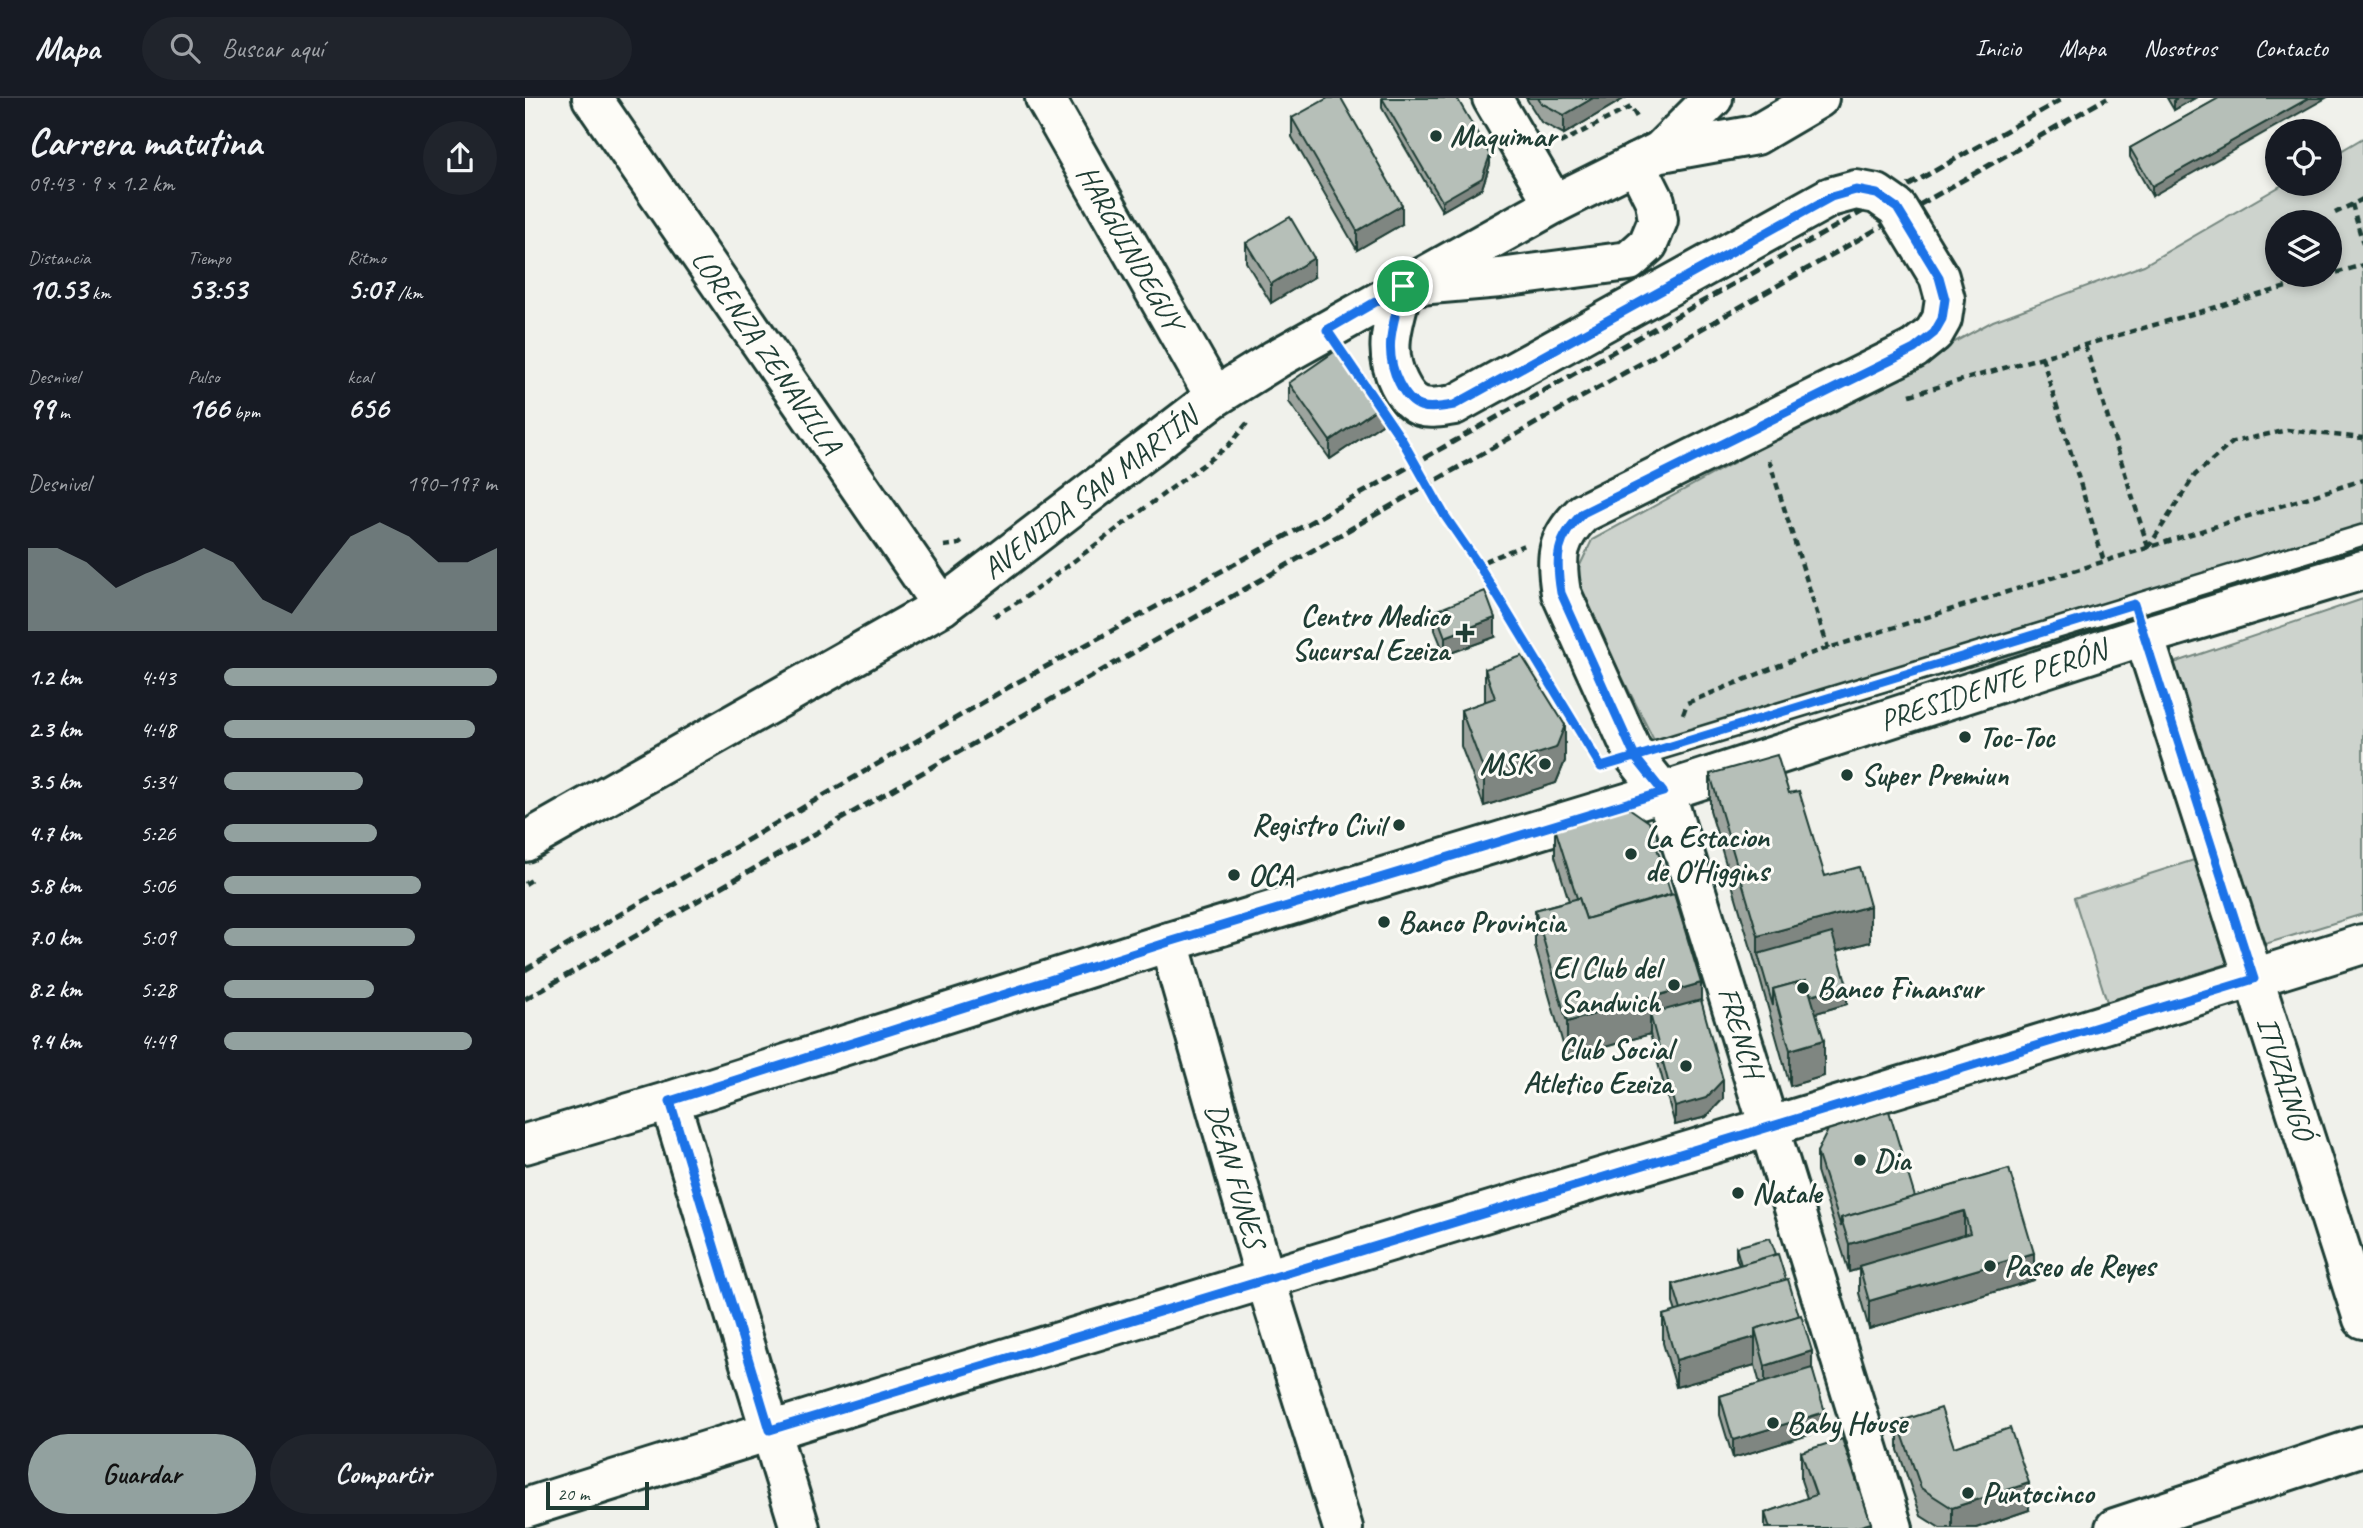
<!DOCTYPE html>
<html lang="es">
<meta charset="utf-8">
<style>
:root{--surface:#171b24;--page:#20242c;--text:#f1f3f6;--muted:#9ea1a6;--line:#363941;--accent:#92a19f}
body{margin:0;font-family:Caveat,sans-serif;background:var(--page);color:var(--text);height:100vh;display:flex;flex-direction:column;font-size:26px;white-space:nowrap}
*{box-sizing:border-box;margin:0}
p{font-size:23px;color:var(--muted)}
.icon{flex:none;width:38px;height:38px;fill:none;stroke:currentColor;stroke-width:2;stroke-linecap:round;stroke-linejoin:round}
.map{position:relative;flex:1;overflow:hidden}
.panel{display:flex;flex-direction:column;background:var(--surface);width:525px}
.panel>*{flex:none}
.fabs{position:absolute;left:1740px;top:21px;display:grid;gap:14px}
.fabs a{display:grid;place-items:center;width:77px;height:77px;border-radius:50%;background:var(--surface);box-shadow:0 4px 10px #0003;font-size:35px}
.scale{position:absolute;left:21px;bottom:18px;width:103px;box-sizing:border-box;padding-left:7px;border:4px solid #1f3d34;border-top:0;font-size:19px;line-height:24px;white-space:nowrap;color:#1f3d34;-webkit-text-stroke:5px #fdfcf7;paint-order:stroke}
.pin{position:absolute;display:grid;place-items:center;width:60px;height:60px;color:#fff;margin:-30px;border:4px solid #fff;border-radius:50%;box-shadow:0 2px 7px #0007}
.round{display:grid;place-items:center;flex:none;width:74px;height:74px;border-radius:37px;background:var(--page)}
.summary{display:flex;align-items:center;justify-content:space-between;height:119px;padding:0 28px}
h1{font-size:38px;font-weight:700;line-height:52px}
.figures{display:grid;grid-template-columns:repeat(3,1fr);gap:10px;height:119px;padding:7px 28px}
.figures div{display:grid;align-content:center}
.figures b{font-size:30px;font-weight:700}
.figures small{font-size:19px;font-weight:400}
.figures p{font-size:19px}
.chart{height:196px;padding:14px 28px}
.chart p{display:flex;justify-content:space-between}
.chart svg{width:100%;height:126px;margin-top:7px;fill:var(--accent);opacity:.7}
.cta{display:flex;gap:14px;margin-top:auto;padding:14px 28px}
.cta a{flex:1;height:80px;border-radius:42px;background:var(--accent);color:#111;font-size:28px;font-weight:700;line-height:80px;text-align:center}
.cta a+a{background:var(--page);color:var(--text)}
ul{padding:0 28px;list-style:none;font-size:23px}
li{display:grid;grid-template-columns:112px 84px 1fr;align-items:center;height:52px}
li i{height:18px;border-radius:9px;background:var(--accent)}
header{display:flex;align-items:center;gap:42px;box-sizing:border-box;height:98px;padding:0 35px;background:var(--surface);border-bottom:2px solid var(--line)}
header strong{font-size:33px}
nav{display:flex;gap:38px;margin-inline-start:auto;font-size:24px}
.search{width:490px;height:63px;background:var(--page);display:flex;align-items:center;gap:18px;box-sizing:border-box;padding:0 24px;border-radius:38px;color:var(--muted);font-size:26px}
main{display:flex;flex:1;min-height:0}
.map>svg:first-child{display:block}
.green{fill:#cdd3cd;stroke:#768880;stroke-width:2;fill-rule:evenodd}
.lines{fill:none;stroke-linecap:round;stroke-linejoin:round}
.lane-casing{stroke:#1f3d34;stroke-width:24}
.street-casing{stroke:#1f3d34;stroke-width:44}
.secondary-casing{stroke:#1f3d34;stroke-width:44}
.path{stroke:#1f3d34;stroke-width:4.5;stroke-dasharray:7 5;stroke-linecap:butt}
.lane{stroke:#fdfcf7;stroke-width:19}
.street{stroke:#fdfcf7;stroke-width:38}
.secondary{stroke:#fdfcf7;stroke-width:38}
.rail{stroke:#1f3d34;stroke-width:5;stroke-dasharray:10 5;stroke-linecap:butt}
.secondary-bridge-casing{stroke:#1f3d34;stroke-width:44;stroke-linecap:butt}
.secondary-bridge{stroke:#fdfcf7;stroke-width:38}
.wall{fill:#9da49e;stroke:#1f3d34;stroke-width:2}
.shaded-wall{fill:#7f8681;stroke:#1f3d34;stroke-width:2}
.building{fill:#b6bfb8;stroke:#1f3d34;stroke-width:2}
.route-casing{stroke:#fff;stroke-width:14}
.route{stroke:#1a73e8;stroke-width:9}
.poi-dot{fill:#1f3d34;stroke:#fdfcf7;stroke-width:2.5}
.labels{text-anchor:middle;stroke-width:6;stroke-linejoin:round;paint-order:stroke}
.poi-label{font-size:30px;font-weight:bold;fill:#1f3d34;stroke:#fdfcf7;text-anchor:start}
.street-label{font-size:30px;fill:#1f3d34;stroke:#fdfcf7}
</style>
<header>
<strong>Mapa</strong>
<div class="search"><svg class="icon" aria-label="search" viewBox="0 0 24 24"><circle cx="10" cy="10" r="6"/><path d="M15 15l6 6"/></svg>Buscar aquí</div>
<nav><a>Inicio</a><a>Mapa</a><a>Nosotros</a><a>Contacto</a></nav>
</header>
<main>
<section class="panel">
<div class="summary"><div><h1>Carrera matutina</h1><p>09:43 · 9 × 1.2 km</p></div><a class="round"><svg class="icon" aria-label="share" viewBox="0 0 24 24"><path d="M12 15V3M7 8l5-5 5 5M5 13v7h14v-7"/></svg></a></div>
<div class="figures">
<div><p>Distancia</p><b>10.53<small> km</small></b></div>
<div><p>Tiempo</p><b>53:53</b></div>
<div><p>Ritmo</p><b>5:07<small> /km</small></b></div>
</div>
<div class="figures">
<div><p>Desnivel</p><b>99<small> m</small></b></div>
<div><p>Pulso</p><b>166<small> bpm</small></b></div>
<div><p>kcal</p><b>656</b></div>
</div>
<div class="chart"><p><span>Desnivel</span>190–197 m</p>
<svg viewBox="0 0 160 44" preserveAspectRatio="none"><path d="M0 44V15L10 15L20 20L30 29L40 24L50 20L60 15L70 20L80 33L90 38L100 24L110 11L120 6L130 11L140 20L150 20L160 15V44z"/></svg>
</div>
<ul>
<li><b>1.2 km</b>4:43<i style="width:100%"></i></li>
<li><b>2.3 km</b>4:48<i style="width:92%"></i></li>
<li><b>3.5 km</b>5:34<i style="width:51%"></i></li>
<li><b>4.7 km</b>5:26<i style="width:56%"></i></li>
<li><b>5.8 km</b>5:06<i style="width:72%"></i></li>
<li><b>7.0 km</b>5:09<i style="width:70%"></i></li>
<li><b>8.2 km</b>5:28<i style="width:55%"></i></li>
<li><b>9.4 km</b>4:49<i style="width:91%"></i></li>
</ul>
<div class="cta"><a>Guardar</a><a>Compartir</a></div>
</section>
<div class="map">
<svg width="1838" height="1430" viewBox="0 0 1838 1430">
<rect width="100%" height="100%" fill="#f0f1eb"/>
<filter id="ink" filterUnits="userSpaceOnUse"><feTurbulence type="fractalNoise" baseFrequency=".0143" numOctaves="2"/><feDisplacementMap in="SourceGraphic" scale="14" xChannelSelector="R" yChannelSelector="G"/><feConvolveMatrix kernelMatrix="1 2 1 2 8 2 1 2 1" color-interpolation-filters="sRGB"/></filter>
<g filter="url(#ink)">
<g class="green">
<path d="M 1838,40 L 1838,452 L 1138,660 L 1048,482 L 1067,442 L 1468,223 L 1619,167 L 1759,86 L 1804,86 L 1804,60 ZM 1752,124 L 1804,124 L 1804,177 L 1752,177 Z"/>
<polygon points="1838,501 1838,816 1737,847 1649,565"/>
<polygon points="1669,762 1702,866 1582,904 1549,800"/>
</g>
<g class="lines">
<g class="lane-casing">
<polyline id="lane" points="1110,659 1838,437"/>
</g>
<g class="street-casing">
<g id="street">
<path id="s1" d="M 67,0 L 417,508"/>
<path id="s2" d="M 520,0 L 690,299"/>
<polyline points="967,0 1029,106"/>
<path id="s3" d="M 1619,538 L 1838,1221"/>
<path id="s4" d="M 644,844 L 740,1180 L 818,1430"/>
<polyline points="145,1003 275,1430"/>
<path id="s5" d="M 0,1046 L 145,1003 L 644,844 L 1138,694 L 1619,538 L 1838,472"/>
<path d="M 0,1410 C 611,1216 1226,1038 1838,846"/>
<polyline points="1590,1430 1838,1348"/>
</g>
</g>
<g class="secondary-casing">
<g id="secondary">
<polyline points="1134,54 1188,0"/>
<polyline points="894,187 975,180 1104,163 1123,146 1133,122 1130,103 1111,65"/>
<path d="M 878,188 C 869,223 857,252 874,285 C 888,313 901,312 929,307 L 1305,99"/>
<path id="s6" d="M 0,744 L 417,508 L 690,299 L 751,261 L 1029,106 L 1131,55 L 1231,37 L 1294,0"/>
<path d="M 1368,1430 L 1145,709 L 1138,694 L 1110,659 L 1036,495 C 1030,459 1031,441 1058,415 L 1389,251"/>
</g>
</g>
<g class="path">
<polyline points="1035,45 1106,9 1114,23"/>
<polyline points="1827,106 1838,146"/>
<polyline points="1810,115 1838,101"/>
<polyline points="1560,247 1623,449"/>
<polyline points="1517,259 1579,464"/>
<polyline points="1385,297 1838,167"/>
<polyline points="875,340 920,418 953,466 999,447"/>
<polyline points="1244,362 1303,550"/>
<polyline points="419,448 434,446 437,444"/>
<polyline points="1623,450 1670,377 1708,344 1762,332 1838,340"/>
<polyline points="953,466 1059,642"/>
<polyline points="469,518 498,501 703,348 723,324"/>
<polyline points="1158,616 1162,605 1275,559 1838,382"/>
<polyline points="0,786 8,781"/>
</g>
<use href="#lane" class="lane"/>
<use href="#street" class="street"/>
<use href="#secondary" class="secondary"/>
<g class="rail">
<polyline points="0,872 491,585 759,439 1539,0"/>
<polyline points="0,901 1582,0"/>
</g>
<g class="secondary-bridge-casing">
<polyline id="secondary-bridge" points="1305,99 1331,92 1352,96 1372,110 1414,179 1420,201 1417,221 1409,235 1389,251"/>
</g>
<use href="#secondary-bridge" class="secondary-bridge"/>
</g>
<g class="wall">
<polygon points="857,0 965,66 957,90 917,113 857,10"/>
<polygon points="1001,0 1100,0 1039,36 1016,24"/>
<polygon points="1642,0 1670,0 1649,12"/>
<polygon points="1694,0 1627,98 1605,59 1605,50"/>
<polygon points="767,20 877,126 832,152 767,39"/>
<polygon points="721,145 789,179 746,205 721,164"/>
<polygon points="764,285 857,326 805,361 764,304"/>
<polygon points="910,513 970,539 920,557 910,532"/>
<polygon points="960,571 1040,663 1031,685 959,708 936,648 936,612 960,604"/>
<polygon points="1185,676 1264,695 1300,778 1345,844 1312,853 1322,906 1291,915 1299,978 1265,988 1233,874 1185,712"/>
<polygon points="1030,730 1176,902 1198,1001 1181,1019 1150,1027 1125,936 1042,960 1010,848 1010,812 1044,803 1030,758"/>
<polygon points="1292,1054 1390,1099 1484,1071 1509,1182 1344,1231 1334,1195 1334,1171 1324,1174 1292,1073"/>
<polygon points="1211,1149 1287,1270 1300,1332 1208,1360 1195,1317 1195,1298 1235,1286 1230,1267 1151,1289 1138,1245 1138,1217 1151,1214 1148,1205 1148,1186 1214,1167 1211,1159"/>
<polygon points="1373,1324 1429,1349 1504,1412 1451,1430 1415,1430 1396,1418 1373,1352"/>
<polygon points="1276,1354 1346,1430 1240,1430 1240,1415 1282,1400 1276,1382"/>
</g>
<g class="shaded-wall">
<polygon points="1068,0 1100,0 1039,36 1039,17"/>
<polygon points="1653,0 1670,0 1649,12 1649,2"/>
<polygon points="1784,0 1801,0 1627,98 1627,88"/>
<polygon points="965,57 965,66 957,90 917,113 917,103"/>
<polygon points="877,107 877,126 832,152 832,133"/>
<polygon points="789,160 789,179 746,205 746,186"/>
<polygon points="857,307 857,326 805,361 805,343"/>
<polygon points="970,520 970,539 920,557 920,539"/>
<polygon points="1040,627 1040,663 1031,685 959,708 959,673"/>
<polygon points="1345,808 1345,844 1238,873 1233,856 1233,838"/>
<polygon points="1176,885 1176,921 1125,916 1125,936 1042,960 1042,924"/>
<polygon points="1322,887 1322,906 1257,925 1252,907"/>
<polygon points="1299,942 1299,978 1265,988 1265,952"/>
<polygon points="1198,982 1198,1001 1181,1019 1150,1027 1150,1009"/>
<polygon points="1439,1113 1439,1141 1334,1168 1334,1171 1324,1174 1324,1146"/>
<polygon points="1509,1155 1509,1182 1344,1231 1344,1203"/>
<polygon points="1230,1239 1230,1267 1151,1289 1151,1262"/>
<polygon points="1287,1253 1287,1289 1240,1303 1240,1268"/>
<polygon points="1300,1314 1300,1332 1208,1360 1208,1342"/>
<polygon points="1504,1385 1504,1412 1451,1430 1427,1430 1427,1410"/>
<polygon points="1346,1425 1346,1430 1329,1430"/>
</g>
<g class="building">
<polygon points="803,0 816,0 877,107 832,133 767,20"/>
<polygon points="857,0 932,0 965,57 957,80 917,103"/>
<polygon points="1013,0 1068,0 1039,17 1016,5"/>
<polygon points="1694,0 1784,0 1627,88 1605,50"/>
<polygon points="765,119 789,160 746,186 721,145"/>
<polygon points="809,254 823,260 857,307 805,343 764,285"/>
<polygon points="960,493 970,520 920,539 910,513"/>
<polygon points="997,558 1040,627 1031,650 959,673 936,612 970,600 960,571"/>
<polygon points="1252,657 1264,695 1274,693 1300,778 1334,769 1345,808 1233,838 1185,676"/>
<polygon points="1101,708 1124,724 1146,796 1061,821 1054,800 1052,800 1030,730"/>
<polygon points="1149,796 1176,885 1042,924 1010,812 1054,800 1061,821"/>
<polygon points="1307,835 1322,887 1286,897 1281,882 1248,891 1248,908 1233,856"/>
<polygon points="1281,882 1299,942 1265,952 1248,891"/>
<polygon points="1176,902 1198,982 1181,1000 1150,1009 1125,916"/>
<polygon points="1364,1013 1390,1099 1316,1120 1316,1129 1292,1054 1303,1032"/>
<polygon points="1484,1071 1509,1155 1344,1203 1334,1168 1445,1135 1439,1113 1324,1146 1316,1120"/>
<polygon points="1245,1140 1251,1156 1216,1167 1211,1149"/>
<polygon points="1253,1156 1261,1182 1156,1212 1148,1186"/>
<polygon points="1263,1181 1274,1218 1230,1231 1230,1239 1151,1262 1138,1217"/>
<polygon points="1276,1217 1287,1253 1240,1268 1230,1231"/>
<polygon points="1287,1270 1300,1314 1208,1342 1195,1298"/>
<polygon points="1416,1310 1429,1349 1485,1330 1504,1385 1427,1410 1396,1390 1373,1324"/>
<polygon points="1317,1341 1346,1425 1329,1430 1245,1430 1240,1415 1291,1397 1276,1354"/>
</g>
</g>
<g class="lines" filter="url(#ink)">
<g class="route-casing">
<path id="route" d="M 878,188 L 802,232 L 877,342 L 920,418 L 953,466 L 1076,669 L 1110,659 L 1138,694 L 644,844 L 145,1003 L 245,1332 C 740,1181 1235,1033 1729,881 L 1609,506 L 1110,659 L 1036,495 C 1030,459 1031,441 1058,415 L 1389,251 L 1409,235 L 1417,221 L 1420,201 L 1414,179 L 1372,110 L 1352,96 L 1331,92 L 1306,99 L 929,307 C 901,312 888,313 874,285 C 857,252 869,223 878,188"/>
</g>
<use href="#route" class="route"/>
</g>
<g class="poi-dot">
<circle cx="911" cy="38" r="7"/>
<path d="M936.5 524.5h7v7h7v7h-7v7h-7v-7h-7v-7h7z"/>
<circle cx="1440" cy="639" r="7"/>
<circle cx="1020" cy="666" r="7"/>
<circle cx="1322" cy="677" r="7"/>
<circle cx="874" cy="727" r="7"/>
<circle cx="1106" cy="756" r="7"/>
<circle cx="709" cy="777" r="7"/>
<circle cx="859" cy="824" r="7"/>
<circle cx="1149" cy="887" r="7"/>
<circle cx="1278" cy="890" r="7"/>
<circle cx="1161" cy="968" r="7"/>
<circle cx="1335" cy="1062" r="7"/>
<circle cx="1213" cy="1095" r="7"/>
<circle cx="1465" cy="1168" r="7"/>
<circle cx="1248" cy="1325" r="7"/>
<circle cx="1443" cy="1395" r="7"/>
</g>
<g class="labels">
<g class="poi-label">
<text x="925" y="48">Maquimar</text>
<text x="924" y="528" text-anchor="end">Centro Medico<tspan x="924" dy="34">Sucursal Ezeiza</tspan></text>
<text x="1454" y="649">Toc-Toc</text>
<text x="1006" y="676" text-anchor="end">MSK</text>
<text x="1336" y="687">Super Premiun</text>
<text x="860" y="737" text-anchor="end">Registro Civil</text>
<text x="1120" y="749">La Estacion<tspan x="1120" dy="34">de O'Higgins</tspan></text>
<text x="723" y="787">OCA</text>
<text x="873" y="834">Banco Provincia</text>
<text x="1135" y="880" text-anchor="end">El Club del<tspan x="1135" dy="34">Sandwich</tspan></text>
<text x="1292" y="900">Banco Finansur</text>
<text x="1147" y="961" text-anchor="end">Club Social<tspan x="1147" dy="34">Atletico Ezeiza</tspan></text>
<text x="1349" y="1072">Dia</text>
<text x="1227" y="1105">Natale</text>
<text x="1479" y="1178">Paseo de Reyes</text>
<text x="1262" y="1335">Baby House</text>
<text x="1457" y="1405">Puntocinco</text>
</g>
<g class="street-label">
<text dy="10" stroke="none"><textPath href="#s2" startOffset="172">HARGUINDEGUY</textPath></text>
<text dy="10" stroke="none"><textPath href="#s1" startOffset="308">LORENZA ZENAVILLA</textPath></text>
<text dy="10" stroke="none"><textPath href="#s6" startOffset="665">AVENIDA SAN MARTÍN</textPath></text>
<text dy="10" stroke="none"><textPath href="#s5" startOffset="1538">PRESIDENTE PERÓN</textPath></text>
<text transform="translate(1216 934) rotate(73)" y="10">FRENCH</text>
<text dy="10" stroke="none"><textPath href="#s3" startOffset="464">ITUZAINGÓ</textPath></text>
<text dy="10" stroke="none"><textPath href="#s4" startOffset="243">DEAN FUNES</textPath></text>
</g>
</g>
</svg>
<div class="fabs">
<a><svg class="icon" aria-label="locate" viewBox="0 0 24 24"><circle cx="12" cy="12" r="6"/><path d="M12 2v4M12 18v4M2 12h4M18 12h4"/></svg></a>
<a><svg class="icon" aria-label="layers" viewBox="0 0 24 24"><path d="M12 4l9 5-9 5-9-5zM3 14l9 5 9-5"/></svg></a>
</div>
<div class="scale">20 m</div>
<div class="pin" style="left:878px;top:188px;background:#1e9e55"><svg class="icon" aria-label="arrive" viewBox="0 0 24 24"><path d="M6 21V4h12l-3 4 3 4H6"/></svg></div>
</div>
</main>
